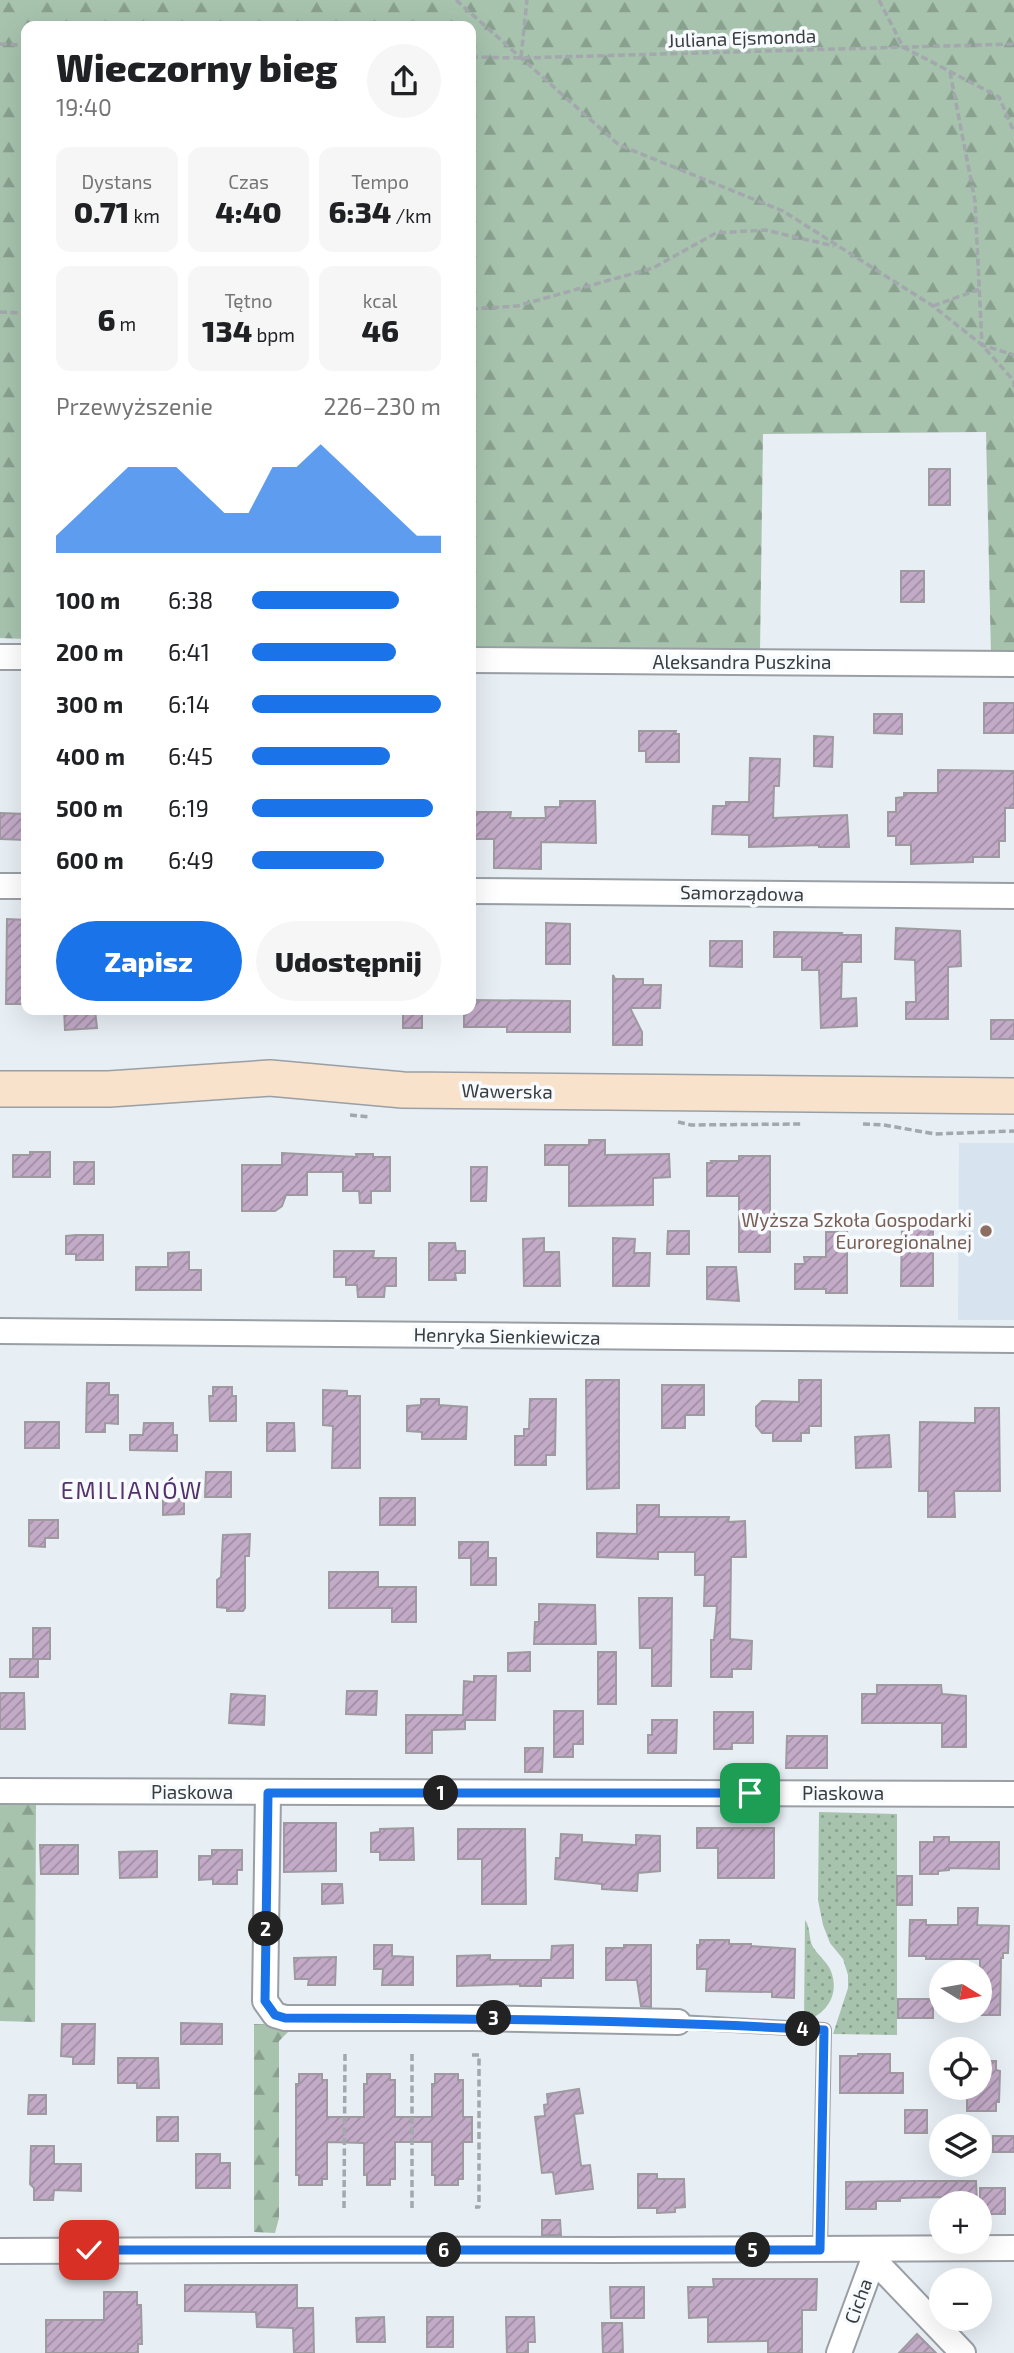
<!DOCTYPE html>
<html lang="pl">
<meta charset="utf-8">
<style>
:root{--surface:#fff;--page:#f6f6f6;--text:#202124;--muted:#757577;--accent:#1a73e8}
body{margin:0;font-family:"Exo 2",sans-serif;background:var(--page);color:var(--text);height:100vh;display:flex;flex-direction:column;font-size:26px;white-space:nowrap}
*{box-sizing:border-box;margin:0}
p{font-size:23px;color:var(--muted)}
.icon{flex:none;width:38px;height:38px;fill:none;stroke:currentColor;stroke-width:2;stroke-linecap:round;stroke-linejoin:round}
.map{position:relative;flex:1;overflow:hidden}
.side{position:absolute;left:21px;top:21px;width:455px;height:994px;display:flex;flex-direction:column;background:var(--surface);border-radius:14px;box-shadow:0 7px 28px #0002}
.side>*{flex:none}
.needle{width:46px;rotate:101deg}
.controls{position:absolute;left:929px;top:1960px;display:grid;gap:14px}
.controls a{display:grid;place-items:center;width:63px;height:63px;border-radius:50%;background:var(--surface);box-shadow:0 7px 28px #0002;font-size:35px}
.pin{position:absolute;display:grid;place-items:center;width:60px;height:60px;color:#fff;margin:-30px;border-radius:14px;box-shadow:0 4px 10px #0006}
.km{position:absolute;width:35px;height:35px;margin:-18px;border-radius:50%;background:#222;color:#fff;font-size:19px;line-height:35px;text-align:center}
.round{display:grid;place-items:center;flex:none;width:74px;height:74px;border-radius:37px;background:var(--page)}
.head{display:flex;align-items:center;justify-content:space-between;height:119px;padding:0 35px}
h1{font-size:38px;font-weight:800;line-height:52px}
.metrics{display:grid;grid-template-columns:repeat(3,1fr);gap:10px;height:119px;padding:7px 35px}
.metrics div{display:grid;align-content:center;border-radius:14px;background:var(--page);text-align:center}
.metrics b{font-size:30px;font-weight:800}
.metrics small{font-size:19px;font-weight:400}
.metrics p{font-size:19px}
.chart{height:196px;padding:14px 35px}
.chart p{display:flex;justify-content:space-between}
.chart svg{width:100%;height:126px;margin-top:7px;fill:var(--accent);opacity:.7}
.primary-button{display:flex;gap:14px;margin-top:auto;padding:14px 35px}
.primary-button a{flex:1;height:80px;border-radius:42px;background:var(--accent);color:#fff;font-size:28px;font-weight:800;line-height:80px;text-align:center}
.primary-button a+a{background:var(--page);color:var(--text)}
ul{padding:0 35px;list-style:none;font-size:23px}
li{display:grid;grid-template-columns:112px 84px 1fr;align-items:center;height:52px}
li i{height:18px;border-radius:9px;background:var(--accent)}
.map>svg:first-child{display:block}
.built{fill:#d7e4ef}
.grass{fill:url(#grass-dots)}
.forest{fill:url(#forest-firs)}
.building{fill:url(#building-hatch);stroke:#9f9aa0;stroke-width:2}
.lines{fill:none;stroke-linecap:round;stroke-linejoin:round}
.lane-casing{stroke:#999fa5;stroke-width:16}
.street-casing{stroke:#999fa5;stroke-width:28}
.secondary-casing{stroke:#999fa5;stroke-width:38}
.path{stroke:#a2a8ac;stroke-width:3.5;stroke-dasharray:7 3.5;stroke-linecap:butt}
.lane{stroke:#fff;stroke-width:12}
.street{stroke:#fff;stroke-width:24}
.secondary{stroke:#f9e2cc;stroke-width:35}
.route-casing{stroke:#fff;stroke-width:14}
.route{stroke:#1a73e8;stroke-width:9}
.education-dot{fill:#8d6e63;stroke:#f7fbfe;stroke-width:2.5}
.labels{text-anchor:middle;stroke-width:7;stroke-linejoin:round;paint-order:stroke}
.street-label{font-size:19px;fill:#3a3d3f;stroke:#f7fbfe}
.education-label{font-size:19px;fill:#785e54;stroke:#f7fbfe;text-anchor:end}
.quarter-label{font-size:23px;letter-spacing:2px;fill:#54336d;stroke:#f7fbfe}
</style>
<div class="map">
<svg width="1014" height="2353" viewBox="0 0 1014 2353">
<defs>
<pattern id="grass-dots" width="8" height="8" patternUnits="userSpaceOnUse" patternTransform="scale(1.75)"><rect width="8" height="8" fill="#a7c3ae"/><path d="M2 2h.1M6 6h.1" fill="none" stroke="#89a08f" stroke-width="1.8" stroke-linecap="round"/></pattern>
<pattern id="forest-firs" width="22" height="20" patternUnits="userSpaceOnUse" patternTransform="scale(1.75)"><rect width="22" height="20" fill="#a7c3ae"/><path d="M5 1l3.5 6h-7zM16 11l3.5 6h-7z" fill="#89a08f"/></pattern>
<pattern id="building-hatch" width="6" height="6" patternUnits="userSpaceOnUse" patternTransform="scale(1.75)"><rect width="6" height="6" fill="#c3abc8"/><path d="M-1 1l2-2M0 6l6-6M5 7l2-2" fill="none" stroke="#9f8ca4"/></pattern>
</defs>
<rect width="100%" height="100%" fill="#e7eef4"/>
<polygon class="built" points="959,1143 1014,1143 1014,1320 958,1320"/>
<g class="grass">
<polygon points="819,1812 897,1814 897,2035 833,2034 848,1988 848,1975 843,1959 830,1943 823,1925 818,1900"/>
<path d="M 805,1920 C 811,1928 808,1938 813,1947 C 818,1955 826,1961 830,1969 C 841,1993 827,2015 804,2021 Z"/>
</g>
<g class="forest">
<polygon points="0,0 1014,0 1014,656 991,655 986,432 763,434 760,652 471,646 471,26 26,26 26,639 0,638"/>
<polygon points="0,1803 36,1803 35,2022 0,2021"/>
<polygon points="254,2024 295,2025 279,2041 279,2218 275,2233 254,2232"/>
</g>
<g class="building">
<rect x="929" y="469" width="21" height="36"/>
<rect x="901" y="571" width="23" height="31"/>
<rect x="984" y="703" width="30" height="30"/>
<polygon points="874,714 902,714 902,734 874,733"/>
<polygon points="639,731 676,731 675,734 679,734 679,762 646,762 646,751 639,751"/>
<polygon points="814,736 833,737 832,767 814,766"/>
<polygon points="750,758 780,759 779,786 774,786 773,818 847,815 849,847 819,847 819,845 749,847 749,835 712,834 713,806 726,806 726,802 749,802"/>
<polygon points="938,770 1014,771 1014,808 1005,808 1005,841 999,841 999,857 973,857 973,862 911,864 911,845 896,845 896,836 888,836 888,812 896,812 896,798 904,797 904,793 938,793"/>
<polygon points="560,801 595,801 596,843 541,842 541,869 494,868 494,839 471,839 471,812 511,812 510,818 546,818 545,807 560,807"/>
<polygon points="0,813 26,814 26,840 0,839"/>
<polygon points="7,919 26,920 26,988 23,988 23,1004 6,1004"/>
<polygon points="546,923 570,924 570,964 546,964"/>
<polygon points="896,928 960,931 961,966 948,967 948,1019 906,1019 906,1002 916,1002 915,960 895,959"/>
<polygon points="774,932 842,933 841,935 861,935 861,962 842,962 841,999 856,998 857,1026 821,1028 819,970 802,970 802,957 774,957"/>
<polygon points="710,941 742,941 742,967 710,966"/>
<polygon points="613,975 615,979 643,979 643,985 661,985 660,1008 630,1008 642,1032 642,1045 613,1045"/>
<polygon points="471,1000 570,1001 570,1032 507,1032 507,1027 464,1027 464,1010 471,1010"/>
<polygon points="64,1010 95,1010 97,1028 65,1030"/>
<rect x="403" y="1010" width="19" height="18"/>
<rect x="991" y="1020" width="23" height="19"/>
<polygon points="589,1140 605,1140 605,1155 669,1154 670,1177 653,1178 653,1205 569,1206 569,1165 545,1165 545,1145 589,1145"/>
<polygon points="30,1152 50,1152 50,1177 13,1177 13,1155 30,1155"/>
<polygon points="282,1153 357,1157 356,1154 373,1154 373,1157 390,1157 390,1191 371,1191 371,1203 360,1203 359,1191 343,1191 343,1172 307,1172 307,1195 286,1195 282,1206 275,1211 242,1211 242,1165 282,1165"/>
<polygon points="739,1156 770,1156 770,1252 739,1252 739,1196 707,1196 707,1163 712,1163 711,1161 739,1161"/>
<rect x="74" y="1162" width="20" height="22"/>
<polygon points="471,1167 487,1167 486,1201 471,1201"/>
<polygon points="902,1222 933,1223 933,1286 901,1286"/>
<polygon points="668,1231 689,1231 689,1254 667,1254"/>
<polygon points="826,1232 847,1232 847,1293 826,1293 826,1289 795,1289 795,1264 805,1264 804,1257 826,1257"/>
<polygon points="76,1235 103,1235 103,1260 76,1260 76,1254 66,1254 66,1236"/>
<polygon points="544,1238 544,1252 559,1252 560,1286 524,1286 523,1239"/>
<polygon points="613,1238 635,1239 634,1253 650,1253 649,1286 613,1286"/>
<polygon points="429,1243 455,1243 456,1251 465,1251 465,1273 455,1273 456,1280 429,1280"/>
<polygon points="334,1251 374,1251 373,1258 396,1258 396,1286 385,1286 384,1297 358,1297 357,1285 346,1285 346,1277 334,1277"/>
<polygon points="189,1252 189,1270 201,1270 201,1290 136,1290 136,1267 168,1267 168,1253"/>
<polygon points="707,1267 736,1267 739,1301 707,1299"/>
<polygon points="586,1380 619,1380 619,1488 587,1489"/>
<polygon points="799,1380 821,1380 821,1426 809,1426 809,1433 801,1433 801,1441 773,1441 773,1433 762,1433 756,1426 756,1407 762,1401 799,1402"/>
<polygon points="87,1383 109,1383 109,1395 118,1395 118,1424 105,1423 105,1432 86,1432"/>
<polygon points="662,1385 704,1385 704,1415 685,1415 685,1428 662,1428"/>
<polygon points="213,1387 232,1387 232,1396 236,1396 236,1421 210,1421 209,1396 213,1396"/>
<polygon points="323,1390 347,1391 347,1396 360,1396 360,1468 332,1468 333,1426 323,1425"/>
<polygon points="421,1399 439,1399 439,1405 467,1407 466,1439 422,1439 422,1432 407,1431 407,1406 421,1405"/>
<polygon points="530,1399 556,1399 555,1455 546,1455 546,1465 515,1465 515,1436 524,1436 524,1429 529,1429"/>
<polygon points="975,1408 999,1408 1000,1491 954,1491 955,1517 928,1517 928,1491 919,1491 920,1422 975,1423"/>
<rect x="25" y="1422" width="34" height="26"/>
<polygon points="144,1423 173,1423 173,1435 177,1435 177,1451 130,1450 130,1435 143,1435"/>
<polygon points="267,1423 294,1423 295,1451 267,1451"/>
<polygon points="889,1435 891,1467 856,1468 855,1437"/>
<polygon points="206,1472 231,1472 231,1497 205,1497"/>
<rect x="380" y="1498" width="35" height="27"/>
<polygon points="163,1499 184,1499 184,1514 163,1515"/>
<polygon points="637,1505 659,1505 659,1517 729,1517 728,1522 745,1521 746,1557 731,1557 730,1639 752,1641 751,1669 732,1669 732,1677 711,1677 711,1640 714,1640 717,1606 704,1606 705,1575 695,1575 695,1552 658,1552 658,1559 597,1557 597,1533 637,1534"/>
<polygon points="29,1520 58,1520 58,1538 45,1538 45,1547 29,1546"/>
<polygon points="250,1534 249,1556 245,1556 245,1608 243,1611 227,1611 227,1608 217,1607 217,1580 221,1577 223,1535"/>
<polygon points="459,1542 488,1542 488,1558 496,1558 496,1585 471,1585 471,1558 459,1558"/>
<polygon points="329,1572 378,1572 378,1587 416,1587 416,1622 392,1622 392,1608 329,1608"/>
<polygon points="639,1598 672,1598 671,1686 652,1686 652,1648 640,1648"/>
<polygon points="539,1604 595,1605 596,1644 534,1644 535,1622 539,1622"/>
<rect x="33" y="1628" width="17" height="31"/>
<polygon points="530,1652 530,1671 508,1671 508,1653"/>
<rect x="598" y="1652" width="18" height="52"/>
<rect x="10" y="1659" width="28" height="18"/>
<polygon points="474,1676 496,1676 495,1720 465,1720 465,1729 432,1730 432,1753 406,1753 406,1715 463,1715 464,1681 474,1682"/>
<polygon points="877,1685 941,1685 942,1694 966,1696 966,1747 942,1747 942,1723 862,1723 862,1694 877,1694"/>
<polygon points="347,1691 377,1691 376,1715 346,1714"/>
<polygon points="0,1693 24,1693 25,1729 0,1729"/>
<polygon points="231,1694 265,1696 264,1725 229,1723"/>
<polygon points="554,1711 583,1711 583,1744 573,1744 573,1757 554,1757"/>
<polygon points="714,1712 753,1712 753,1743 732,1743 732,1749 714,1749"/>
<polygon points="652,1720 677,1720 676,1753 648,1753 648,1735 652,1735"/>
<polygon points="787,1736 827,1736 827,1768 786,1768"/>
<polygon points="525,1748 543,1748 542,1772 525,1772"/>
<polygon points="284,1823 336,1823 336,1871 284,1872"/>
<polygon points="413,1828 414,1860 380,1860 380,1852 371,1852 371,1833 380,1832 380,1829"/>
<polygon points="697,1828 774,1828 774,1878 718,1878 718,1848 697,1848"/>
<polygon points="458,1829 525,1829 526,1904 482,1904 482,1859 458,1859"/>
<polygon points="561,1834 582,1835 582,1842 636,1845 636,1835 660,1836 660,1871 638,1873 637,1891 602,1889 602,1884 555,1879 556,1858 560,1858"/>
<polygon points="934,1837 949,1837 949,1842 999,1842 999,1869 949,1868 949,1870 938,1871 938,1874 920,1874 920,1842 934,1842"/>
<polygon points="40,1845 78,1845 78,1874 41,1874"/>
<polygon points="212,1850 242,1850 242,1870 237,1870 237,1884 213,1884 213,1879 199,1880 199,1856 212,1856"/>
<polygon points="157,1851 157,1877 120,1878 119,1852"/>
<rect x="897" y="1876" width="15" height="29"/>
<polygon points="322,1884 342,1884 343,1903 322,1904"/>
<polygon points="958,1908 978,1908 977,1925 1009,1926 1008,1953 1003,1953 1003,1958 1001,1958 1000,2015 980,2015 980,1959 926,1959 926,1956 909,1956 910,1920 926,1920 926,1925 958,1925"/>
<polygon points="700,1940 729,1940 729,1944 751,1944 751,1946 795,1949 794,1998 772,1997 772,1992 706,1991 707,1969 697,1969 697,1945 700,1945"/>
<polygon points="374,1945 392,1945 392,1956 413,1957 413,1985 382,1985 383,1969 374,1969"/>
<polygon points="573,1945 573,1978 541,1978 541,1986 520,1986 520,1984 457,1986 457,1956 490,1955 490,1960 551,1960 552,1946"/>
<polygon points="624,1945 651,1945 651,2007 641,2006 637,1980 606,1980 606,1948 624,1948"/>
<polygon points="336,1957 335,1985 308,1985 309,1979 295,1979 294,1958"/>
<rect x="898" y="1999" width="35" height="19"/>
<polygon points="181,2023 222,2024 222,2044 181,2044"/>
<polygon points="62,2024 95,2024 94,2064 73,2064 73,2057 61,2056"/>
<polygon points="858,2054 890,2054 890,2073 903,2073 903,2093 840,2093 840,2056 858,2056"/>
<polygon points="118,2058 158,2058 159,2088 137,2088 137,2083 118,2083"/>
<polygon points="980,2061 996,2061 996,2070 1000,2071 999,2102 996,2102 996,2111 967,2111 967,2088 980,2088"/>
<polygon points="299,2074 322,2074 322,2080 327,2080 327,2117 364,2117 364,2084 367,2084 367,2074 390,2074 390,2080 395,2080 395,2117 432,2117 432,2084 435,2084 435,2074 458,2074 458,2080 463,2080 463,2117 472,2117 472,2142 463,2142 463,2179 458,2179 458,2185 435,2185 435,2175 432,2175 432,2142 395,2142 395,2179 390,2179 390,2185 367,2185 367,2175 364,2175 364,2143 327,2142 327,2179 322,2179 322,2185 299,2185 299,2175 296,2175 296,2084 299,2084"/>
<polygon points="579,2089 583,2113 574,2114 581,2166 590,2165 593,2189 556,2194 553,2172 542,2173 535,2117 545,2116 544,2105 548,2104 547,2094"/>
<polygon points="29,2095 46,2095 46,2114 28,2114"/>
<rect x="905" y="2110" width="22" height="23"/>
<rect x="157" y="2117" width="21" height="24"/>
<rect x="993" y="2136" width="21" height="16"/>
<polygon points="31,2146 54,2146 54,2164 81,2164 81,2191 54,2190 53,2200 34,2200 34,2188 30,2184"/>
<polygon points="196,2154 220,2154 220,2163 230,2163 230,2188 196,2188"/>
<polygon points="638,2174 657,2174 657,2179 684,2179 685,2207 675,2208 675,2212 657,2213 657,2208 638,2208"/>
<polygon points="916,2181 976,2181 977,2203 946,2203 946,2197 900,2198 900,2201 876,2201 876,2209 846,2209 846,2182"/>
<rect x="980" y="2188" width="25" height="26"/>
<polygon points="542,2220 560,2220 561,2235 542,2235"/>
<polygon points="713,2279 817,2279 816,2310 802,2310 802,2353 768,2353 768,2341 708,2342 708,2317 689,2318 688,2287 714,2287"/>
<polygon points="185,2285 297,2285 297,2308 313,2308 314,2353 294,2353 293,2328 257,2327 256,2312 185,2311"/>
<polygon points="610,2287 644,2287 644,2318 611,2318"/>
<polygon points="104,2292 137,2292 137,2305 141,2305 142,2344 138,2344 138,2353 46,2353 46,2320 104,2320"/>
<polygon points="384,2317 385,2342 357,2342 356,2318"/>
<rect x="427" y="2317" width="26" height="30"/>
<polygon points="506,2317 534,2317 535,2342 528,2342 528,2353 507,2353"/>
<polygon points="602,2323 622,2323 623,2353 603,2353"/>
<polygon points="917,2334 936,2353 899,2353"/>
</g>
<g class="lines">
<g class="lane-casing">
<polyline id="lane" points="678,2022 824,2030 820,2250"/>
</g>
<g class="street-casing">
<g id="street">
<polyline points="0,657 26,657"/>
<polyline points="471,660 1014,664"/>
<polyline points="0,886 26,886"/>
<polyline points="471,891 1014,896"/>
<polyline points="0,1331 1014,1340"/>
<polyline points="0,1791 1014,1794"/>
<polyline points="268,1793 265,2001 275,2015 285,2018 472,2018 678,2022"/>
<path d="M 0,2251 C 338,2248 676,2252 1014,2248"/>
<polyline points="873,2259 963,2353"/>
<polyline points="839,2353 877,2250"/>
</g>
</g>
<g class="secondary-casing">
<polyline id="secondary" points="0,1089 109,1089 270,1078 403,1090 1014,1096"/>
</g>
<g class="path">
<polyline points="456,0 619,145 783,211 933,306 982,345 1014,381 1014,387"/>
<polyline points="879,0 903,47 999,97 1014,132"/>
<polyline points="0,44 26,45"/>
<polyline points="471,57 521,58 1014,44"/>
<polyline points="521,57 527,0"/>
<polyline points="950,72 975,201 982,345 1014,355"/>
<polyline points="933,306 980,289"/>
<polyline points="471,309 517,306 653,268 716,233 765,230 834,246"/>
<polyline points="0,312 26,313"/>
<polyline points="350,1115 370,1117"/>
<polyline points="678,1122 691,1125 803,1124"/>
<polyline points="863,1124 884,1125 935,1134 1014,1131"/>
<polyline points="472,2055 479,2055 479,2207 475,2207"/>
<polyline points="344,2208 345,2053"/>
<polyline points="412,2208 412,2054"/>
</g>
<use href="#lane" class="lane"/>
<use href="#street" class="street"/>
<use href="#secondary" class="secondary"/>
</g>
<g class="lines">
<g class="route-casing">
<path id="route" d="M 89,2250 L 820,2250 L 824,2030 C 644,2020 465,2018 285,2018 L 275,2015 L 265,2001 L 268,1793 L 750,1793"/>
</g>
<use href="#route" class="route"/>
</g>
<circle class="education-dot" cx="986" cy="1231" r="7"/>
<g class="labels">
<g class="street-label">
<text transform="translate(742 38) rotate(-2)" y="7">Juliana Ejsmonda</text>
<text x="742" y="669">Aleksandra Puszkina</text>
<text transform="translate(742 893) rotate(1)" y="7">Samorządowa</text>
<text transform="translate(507 1091) rotate(1)" y="7">Wawerska</text>
<text transform="translate(507 1336) rotate(1)" y="7">Henryka Sienkiewicza</text>
<text x="192" y="1799">Piaskowa</text>
<text x="843" y="1800">Piaskowa</text>
<text transform="translate(858 2301) rotate(-70)" y="7">Cicha</text>
</g>
<g class="education-label">
<text x="972" y="1227">Wyższa Szkoła Gospodarki<tspan x="972" dy="22">Euroregionalnej</tspan></text>
</g>
<g class="quarter-label">
<text x="132" y="1499">EMILIANÓW</text>
</g>
</g>
</svg>
<div class="controls">
<a><svg class="needle" viewBox="-14 -14 28 28"><path d="M0-13l5 13h-10z" fill="#e53935"/><path d="M0 13l5-13h-10z" fill="#757577"/></svg></a>
<a><svg class="icon" aria-label="locate" viewBox="0 0 24 24"><circle cx="12" cy="12" r="6"/><path d="M12 2v4M12 18v4M2 12h4M18 12h4"/></svg></a>
<a><svg class="icon" aria-label="layers" viewBox="0 0 24 24"><path d="M12 4l9 5-9 5-9-5zM3 14l9 5 9-5"/></svg></a>
<a>+</a>
<a>−</a>
</div>
<div class="pin" style="left:750px;top:1793px;background:#1e9e55"><svg class="icon" aria-label="arrive" viewBox="0 0 24 24"><path d="M6 21V4h12l-3 4 3 4H6"/></svg></div>
<div class="pin" style="left:89px;top:2250px;background:#d93025"><svg class="icon" aria-label="check" viewBox="0 0 24 24"><path d="M5 12l5 5 9-10"/></svg></div>
<b class="km" style="left:441px;top:1793px">1</b>
<b class="km" style="left:266px;top:1929px">2</b>
<b class="km" style="left:494px;top:2018px">3</b>
<b class="km" style="left:803px;top:2029px">4</b>
<b class="km" style="left:753px;top:2250px">5</b>
<b class="km" style="left:444px;top:2250px">6</b>
<section class="side">
<div class="head"><div><h1>Wieczorny bieg</h1><p>19:40</p></div><a class="round"><svg class="icon" aria-label="share" viewBox="0 0 24 24"><path d="M12 15V3M7 8l5-5 5 5M5 13v7h14v-7"/></svg></a></div>
<div class="metrics">
<div><p>Dystans</p><b>0.71<small> km</small></b></div>
<div><p>Czas</p><b>4:40</b></div>
<div><p>Tempo</p><b>6:34<small> /km</small></b></div>
</div>
<div class="metrics">
<div><b>6<small> m</small></b></div>
<div><p>Tętno</p><b>134<small> bpm</small></b></div>
<div><p>kcal</p><b>46</b></div>
</div>
<div class="chart"><p><span>Przewyższenie</span>226–230 m</p>
<svg viewBox="0 0 160 44" preserveAspectRatio="none"><path d="M0 44V38L10 30L20 22L30 14L40 14L50 14L60 22L70 30L80 30L90 14L100 14L110 6L120 14L130 22L140 30L150 38L160 38V44z"/></svg>
</div>
<ul>
<li><b>100 m</b>6:38<i style="width:78%"></i></li>
<li><b>200 m</b>6:41<i style="width:76%"></i></li>
<li><b>300 m</b>6:14<i style="width:100%"></i></li>
<li><b>400 m</b>6:45<i style="width:73%"></i></li>
<li><b>500 m</b>6:19<i style="width:96%"></i></li>
<li><b>600 m</b>6:49<i style="width:70%"></i></li>
</ul>
<div class="primary-button"><a>Zapisz</a><a>Udostępnij</a></div>
</section>
</div>
